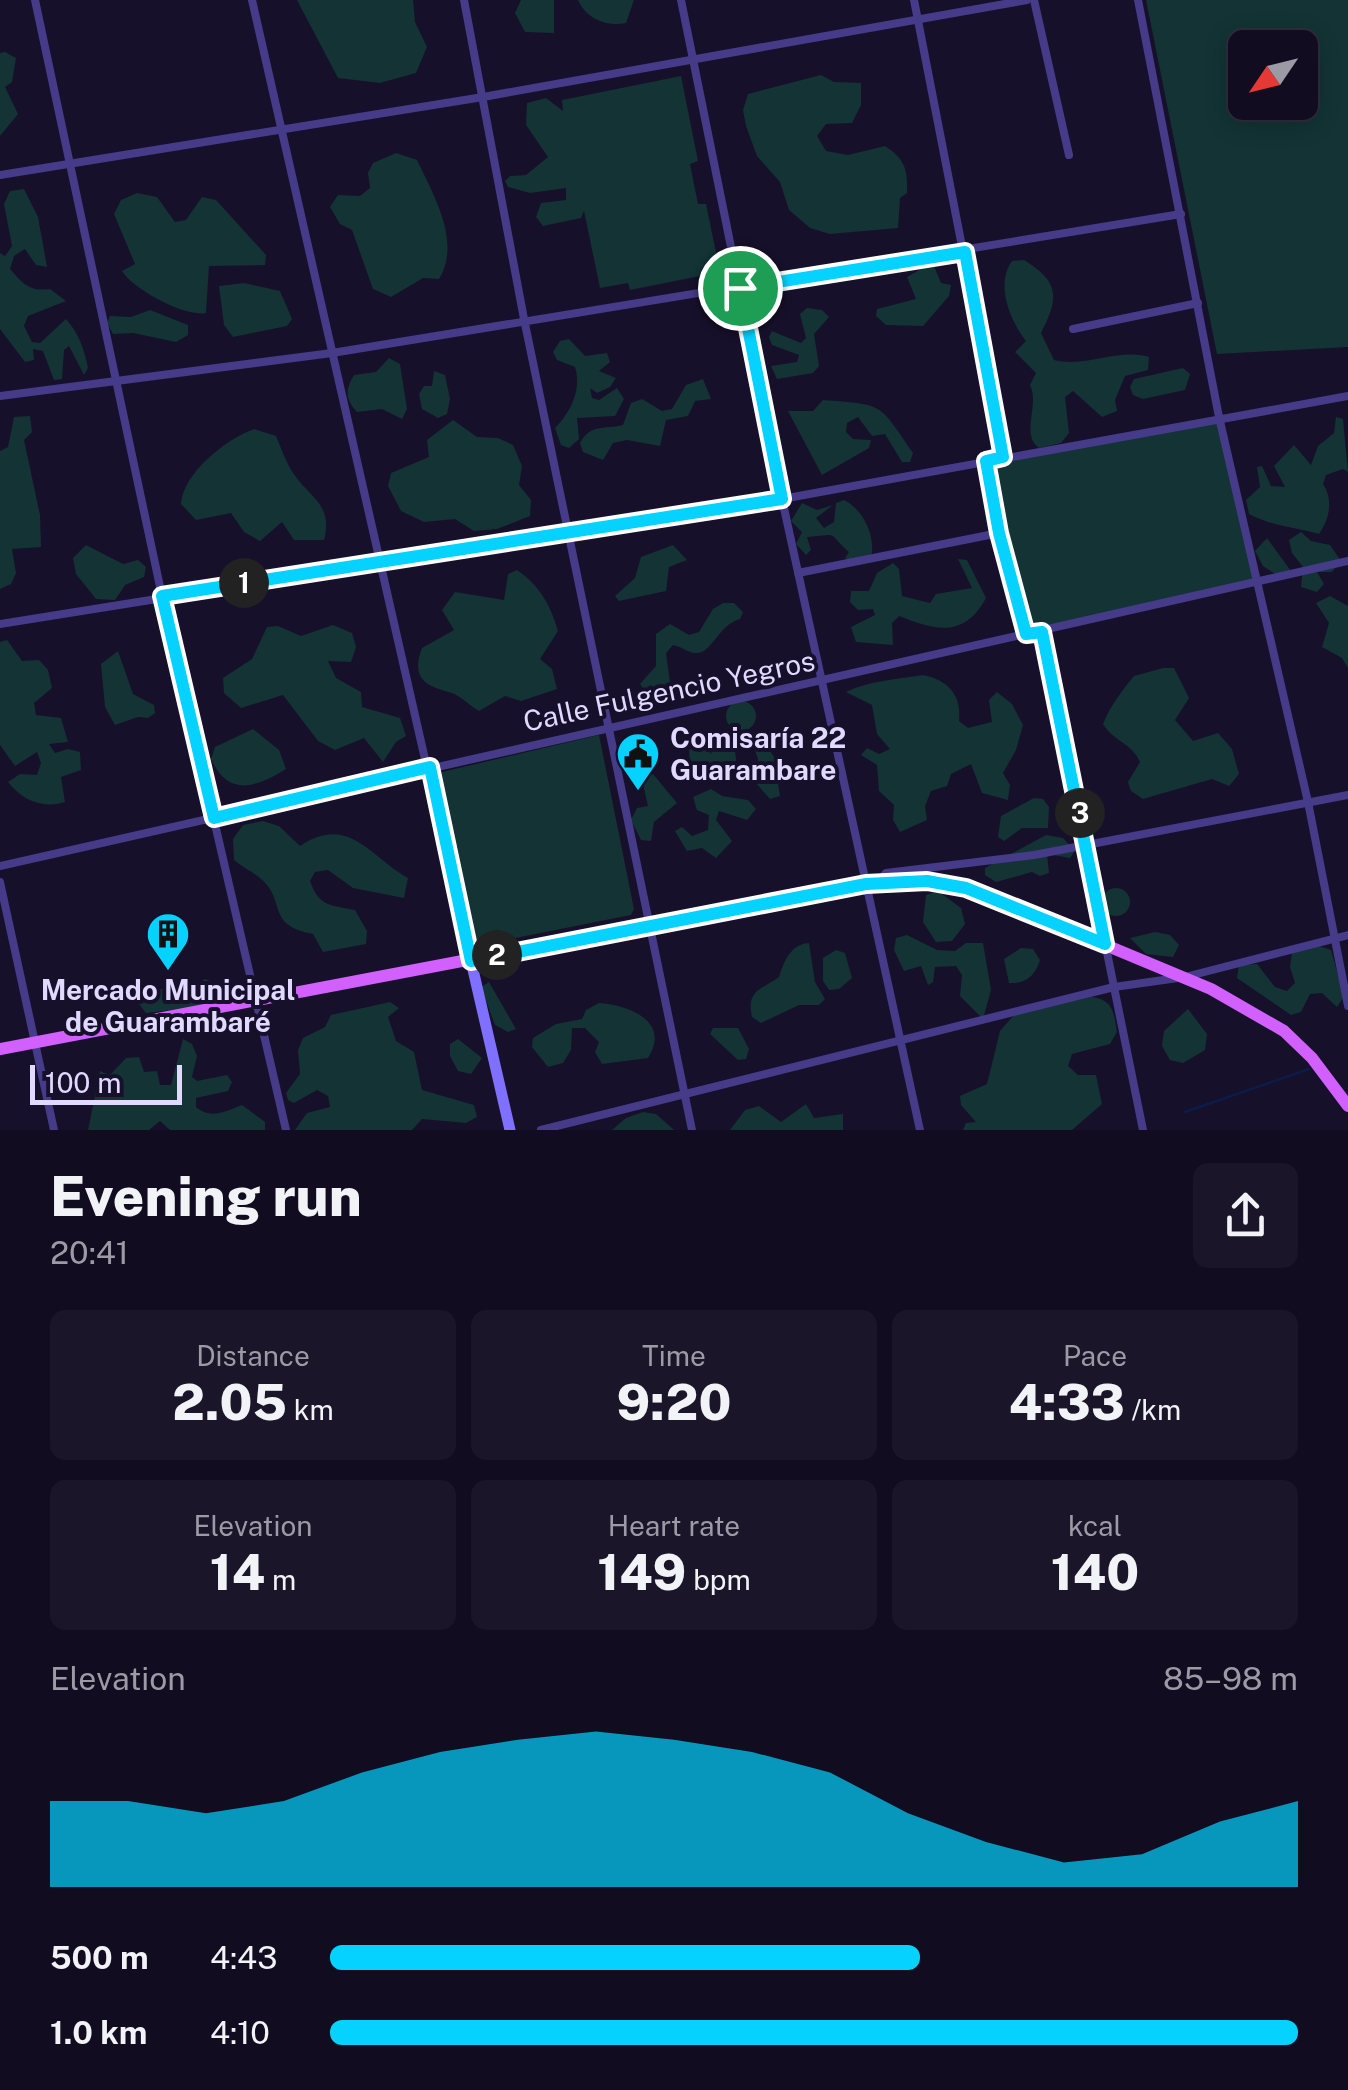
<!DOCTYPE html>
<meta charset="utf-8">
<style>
:root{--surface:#110c20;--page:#1a1529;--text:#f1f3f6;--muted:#9c9ba5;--line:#302c3e;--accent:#05d2ff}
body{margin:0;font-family:"Public Sans",sans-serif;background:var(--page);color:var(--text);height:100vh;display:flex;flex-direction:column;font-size:38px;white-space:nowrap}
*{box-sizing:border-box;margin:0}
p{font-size:32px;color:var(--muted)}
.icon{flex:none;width:55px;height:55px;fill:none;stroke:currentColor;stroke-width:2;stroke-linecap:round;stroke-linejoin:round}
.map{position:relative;height:1130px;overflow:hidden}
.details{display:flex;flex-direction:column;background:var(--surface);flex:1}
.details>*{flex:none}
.needle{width:65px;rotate:235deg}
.tools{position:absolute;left:1228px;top:30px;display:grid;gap:20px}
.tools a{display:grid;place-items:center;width:90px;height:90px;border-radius:15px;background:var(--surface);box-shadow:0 5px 25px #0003,0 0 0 2px var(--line);font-size:50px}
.scale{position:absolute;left:30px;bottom:25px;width:152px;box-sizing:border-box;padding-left:10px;border:5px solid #e1d9ff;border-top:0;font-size:28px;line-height:35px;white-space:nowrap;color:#e1d9ff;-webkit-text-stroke:8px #17102a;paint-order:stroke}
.pin{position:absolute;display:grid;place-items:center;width:85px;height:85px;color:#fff;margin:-42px;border:5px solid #fff;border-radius:50%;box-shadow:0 2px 10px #0007}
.km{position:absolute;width:50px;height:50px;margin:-25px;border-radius:50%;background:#222;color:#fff;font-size:28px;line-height:50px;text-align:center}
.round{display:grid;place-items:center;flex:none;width:105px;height:105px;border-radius:15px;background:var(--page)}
.summary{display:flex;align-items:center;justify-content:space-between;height:170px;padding:0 50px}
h1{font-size:55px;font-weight:800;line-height:75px}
.stats{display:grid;grid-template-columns:repeat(3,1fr);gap:15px;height:170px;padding:10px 50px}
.stats div{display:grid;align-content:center;border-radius:15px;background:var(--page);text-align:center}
.stats b{font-size:50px;font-weight:800}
.stats small{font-size:28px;font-weight:400}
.stats p{font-size:28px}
.chart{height:280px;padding:20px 50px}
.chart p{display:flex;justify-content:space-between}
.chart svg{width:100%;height:180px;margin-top:10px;fill:var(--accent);opacity:.7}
ul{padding:0 50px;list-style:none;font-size:32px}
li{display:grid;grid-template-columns:160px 120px 1fr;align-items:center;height:75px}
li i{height:25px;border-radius:12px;background:var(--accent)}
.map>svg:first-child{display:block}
.green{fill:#133334;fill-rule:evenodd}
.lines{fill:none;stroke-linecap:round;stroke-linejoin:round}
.stream{stroke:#0b1c49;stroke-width:2.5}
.street{stroke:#453b89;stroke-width:8}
.secondary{stroke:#8070ff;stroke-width:11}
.primary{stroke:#d160ff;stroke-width:12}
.route-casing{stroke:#fff;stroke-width:20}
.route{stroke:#05d2ff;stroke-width:12}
.labels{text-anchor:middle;stroke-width:8;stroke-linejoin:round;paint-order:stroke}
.street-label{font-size:28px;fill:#e1d9ff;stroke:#17102a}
.poi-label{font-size:28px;font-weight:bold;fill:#e1d9ff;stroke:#17102a;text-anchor:start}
</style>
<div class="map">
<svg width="1348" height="1130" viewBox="0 0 1348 1130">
<rect width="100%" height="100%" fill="#17102a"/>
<g class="green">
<polygon points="297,0 413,0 415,22 427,47 416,73 380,83 338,78"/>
<polygon points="521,0 554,0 554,33 525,32 515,13"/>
<path d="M 578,0 L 634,0 L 626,23 C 607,27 586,19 578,0 Z"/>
<path d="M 1146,0 L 1348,0 L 1348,347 L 1217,354 ZM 1245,48 L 1300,48 L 1300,102 L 1245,102 Z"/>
<polygon points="5,52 16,58 12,82 5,87 18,114 0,136 0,53"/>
<path d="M 821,75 L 834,82 L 861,83 L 861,105 L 852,123 L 826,124 L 817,136 L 826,151 L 848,155 L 885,146 C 905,159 908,170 907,193 L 900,198 L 898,228 L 830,234 L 810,228 L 789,210 L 780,182 L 757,156 L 746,126 L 743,110 L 748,94 Z"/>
<polygon points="681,76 698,161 690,164 698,204 706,204 720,272 630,290 628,283 600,288 584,211 581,218 543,226 536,217 541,203 566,200 566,188 530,193 508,187 505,181 510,176 526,175 548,157 526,125 527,103 546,98 563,111 562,100"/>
<path d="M 396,153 L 417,160 C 433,194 462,242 439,279 L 423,278 L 391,297 L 373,289 L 352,230 L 340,224 L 330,207 L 338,195 L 360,196 L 370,188 L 368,173 L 373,163 Z"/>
<path d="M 24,189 L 38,217 L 47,267 L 36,265 L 25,249 L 14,256 L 10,269 C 23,284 30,292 50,289 L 66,301 L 28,316 L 24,326 L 32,342 L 40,343 L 66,319 C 79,334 84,348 88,368 L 84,375 L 69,346 L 64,350 L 62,379 L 54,380 L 43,351 L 33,349 L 34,360 L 25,362 L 0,329 L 0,253 L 5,256 L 12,246 L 4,204 L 10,191 Z"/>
<path d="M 137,193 L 157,197 L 175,222 L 186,220 L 202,197 L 216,200 L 266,255 L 265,265 L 209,266 L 206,313 C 184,317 133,289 122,271 L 135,264 L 114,214 L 121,200 Z"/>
<path d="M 1024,260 C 1060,282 1059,298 1041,333 L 1054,360 C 1087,368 1116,348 1149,357 L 1148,370 L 1125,376 L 1115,400 L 1117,411 L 1102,417 L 1073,391 L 1065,397 L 1069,433 L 1061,443 L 1039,448 C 1020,434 1040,405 1030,385 L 1036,373 L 1015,352 L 1026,341 C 1010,321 995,284 1012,261 Z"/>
<polygon points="926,266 934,266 941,283 951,285 949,296 923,326 886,325 876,316 877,309 916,299 907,277"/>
<polygon points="244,283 280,291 292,319 287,326 233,337 224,325 219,286"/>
<polygon points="807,308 822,310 829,317 814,334 819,366 813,373 777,379 771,366 797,362 799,355 772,345 769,337 772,331 801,343 806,338 800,314"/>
<polygon points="150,310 188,325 188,335 176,342 133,333 113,334 107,323 110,316 131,317"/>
<path d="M 569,339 L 585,356 L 607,353 L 610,362 L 599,371 L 616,378 L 610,387 L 597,393 L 590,388 L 592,398 L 599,400 L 617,388 L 624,399 L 615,416 L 577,418 L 579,439 L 569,448 L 561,445 L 555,428 C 571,412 582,389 575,367 L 557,360 L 553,352 L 560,341 Z"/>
<path d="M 389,358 L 400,364 L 407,409 L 402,419 L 382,409 L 357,412 C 345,399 345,390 354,375 L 376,372 Z"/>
<polygon points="1183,368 1190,374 1185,390 1143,399 1133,395 1130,387 1134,379"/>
<polygon points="434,371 445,375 450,399 447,414 438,418 422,409 419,394 424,386 432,386"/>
<path d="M 703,379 L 711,399 L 695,401 L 688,416 L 666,420 L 660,446 L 627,440 L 613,443 L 603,460 L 583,452 L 580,443 C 591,423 604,430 623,425 L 631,403 L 642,399 L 662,411 L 672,409 L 686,385 Z"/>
<path d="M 823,400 C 885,405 878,402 913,453 L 910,462 L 902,462 L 885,434 L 872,436 L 858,417 L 847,423 L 846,432 L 853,439 L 871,440 L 869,448 L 822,475 L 788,411 L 813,411 Z"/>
<polygon points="30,416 32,432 24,440 40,515 41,547 12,549 16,573 11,584 0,589 0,451 8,447 14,417"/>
<polygon points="1219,417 1254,583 1025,631 986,461"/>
<path d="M 1336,417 L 1343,419 L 1348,472 L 1343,469 L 1326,475 L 1323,484 C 1334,500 1329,520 1319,534 C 1295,527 1274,527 1249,514 L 1246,500 L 1260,487 L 1257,467 L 1262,466 L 1271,486 L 1285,487 L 1274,466 L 1294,445 L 1311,465 L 1318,446 L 1334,433 Z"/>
<polygon points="453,420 477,437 498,438 513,445 522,466 519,485 531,500 530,516 497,529 474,531 455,519 424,522 401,511 388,486 391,473 429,457 427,440"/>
<path d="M 254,429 L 276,436 C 281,448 286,462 293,473 C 311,499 333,504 324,540 L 294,540 L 282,522 L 260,541 L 244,532 L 231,513 L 196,520 L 181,504 C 183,473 226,439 254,429 Z"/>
<path d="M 844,500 C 863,509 878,538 870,561 L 852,564 L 845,558 L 849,552 C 826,531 840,534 807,537 L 811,550 L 806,555 L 796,544 L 802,532 L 791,521 L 802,503 L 817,510 L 833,505 L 816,518 L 824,528 L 834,522 L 836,503 Z"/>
<polygon points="1301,532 1311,541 1330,545 1341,561 1332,572 1317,572 1324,584 1317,592 1301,587 1303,567 1292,553 1289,540"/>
<polygon points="1267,538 1291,571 1278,576 1263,566 1255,551"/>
<polygon points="86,545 123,564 138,560 146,567 144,577 125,585 115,600 96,599 76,574 73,558"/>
<polygon points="673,545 687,560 669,567 666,591 619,601 615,596 635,578 641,557"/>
<path d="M 958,559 L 967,560 L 986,598 C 964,639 934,630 899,616 L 892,623 L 893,645 L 856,642 L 851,627 L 875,615 L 873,609 L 858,610 L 850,602 L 851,591 L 869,591 L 877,573 L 893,563 L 899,569 L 902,596 L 930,603 L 936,594 L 972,588 Z"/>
<path d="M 517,570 C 540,586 550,604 558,631 L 540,659 L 552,669 L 557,689 L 521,701 L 505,696 L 479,711 C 470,706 461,696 452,693 C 427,686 410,680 422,648 L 454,630 L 442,610 L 455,592 L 504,600 L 508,574 Z"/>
<polygon points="1330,596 1348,606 1348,668 1342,658 1322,647 1329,623 1316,603"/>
<path d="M 723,603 L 734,603 L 743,612 L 740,619 C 718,625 712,654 696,653 C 688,653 681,646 673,645 L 666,653 L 671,690 L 649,697 L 640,684 L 656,666 L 656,634 L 670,624 L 689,635 L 699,632 L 713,609 Z"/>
<polygon points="333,625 352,633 356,647 351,662 328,661 336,678 361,692 362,707 400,718 406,736 396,742 383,762 364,738 335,750 318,741 283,695 241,708 224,693 223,678 252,659 267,627 278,626 301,636"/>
<path d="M 7,640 L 22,661 L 39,660 L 48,670 L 52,688 L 34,703 L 36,715 L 61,718 L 68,742 L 49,744 L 55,753 L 68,749 L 80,752 L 81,770 L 61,777 L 65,802 C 42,809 22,800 8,782 L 20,774 L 37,775 L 41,763 L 37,752 L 15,766 L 0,745 L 0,642 Z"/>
<polygon points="118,651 133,694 154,705 155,713 148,718 138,717 115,725 105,707 101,664"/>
<path d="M 1163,668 L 1174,668 L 1189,698 L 1175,720 L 1193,741 L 1218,733 L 1232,749 L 1239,774 L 1229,786 L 1212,779 L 1143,799 L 1131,791 L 1128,782 L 1140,762 C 1132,743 1113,741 1103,724 C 1109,708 1123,689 1134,676 Z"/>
<path d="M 923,675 C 948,680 962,695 959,721 L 968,728 L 992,722 L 989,700 L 997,692 L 1012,704 L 1023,725 L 1016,750 L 1003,773 L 1010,785 L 1008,800 L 982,793 L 971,764 L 951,774 L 947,786 L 931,791 L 925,806 L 927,820 L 900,832 L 893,820 L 894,805 L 879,791 L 877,765 L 861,755 L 867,748 L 879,754 L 890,749 L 877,734 L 872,705 L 846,692 C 868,681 898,679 923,675 Z"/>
<circle cx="741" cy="716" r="15"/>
<path d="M 253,729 L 279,750 L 286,769 C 255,788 228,797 211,759 L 215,747 Z"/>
<polygon points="599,735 634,909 631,915 480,945 465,929 436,781 442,772"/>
<polygon points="727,739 735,751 738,777 706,779 690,765 689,750 701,741 711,754 714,741"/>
<polygon points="763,741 774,757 780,796 770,799 755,782 758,759 753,744"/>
<polygon points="653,774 677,803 654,822 651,841 641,840 631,820 637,808 648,806 642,780"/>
<polygon points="711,789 722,796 748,800 756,809 747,820 719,811 716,820 732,841 716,858 702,848 687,851 675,831 682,827 692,836 708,830 709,815 697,810 693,797"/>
<polygon points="1034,798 1043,799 1049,807 1048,828 1022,828 1004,841 998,837 1001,816"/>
<path d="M 263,821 L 279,826 L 300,846 C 349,813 371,858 408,878 L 404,898 L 353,888 L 328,870 L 315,872 L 310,881 C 319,907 331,905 355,910 L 367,931 L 366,944 L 323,952 L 313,934 C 265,925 287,901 261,879 C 253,872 242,867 234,860 L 233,839 L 243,825 Z"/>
<polygon points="1046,835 1063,838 1075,851 1070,858 1047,854 1049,873 1040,876 1032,872 996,882 985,875 985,868"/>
<circle cx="1116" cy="902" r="14"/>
<polygon points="938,891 961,908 965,924 952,941 936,942 923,922 926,895"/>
<polygon points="1155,932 1170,935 1179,945 1173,957 1146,954 1130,938"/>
<polygon points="907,935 937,950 955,951 966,943 983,943 991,990 983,1019 960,996 962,975 956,966 935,967 933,982 928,985 921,966 904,971 894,950 896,938"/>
<path d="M 809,943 L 815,982 L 825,999 L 819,1005 L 799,1005 L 761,1023 L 752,1017 C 746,990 761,990 779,977 C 784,961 791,944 809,943 Z"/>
<polygon points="1319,946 1331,950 1344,996 1337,1007 1322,993 1310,994 1301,1012 1291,1015 1237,978 1239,965 1257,964 1275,987 1287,991 1295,983 1290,967 1292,953"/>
<path d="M 1021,948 L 1033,949 L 1040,960 C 1035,976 1026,984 1009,983 L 1004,959 Z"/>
<polygon points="836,950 845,953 852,978 839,989 829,990 823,981 823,958"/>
<polygon points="205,979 213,982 218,993 199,1007 146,1013 136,1000 136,990 192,988"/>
<polygon points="489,982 516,1029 508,1032 495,1025 481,987"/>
<path d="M 1091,997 C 1113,999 1114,1013 1117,1032 L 1110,1044 L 1072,1054 L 1068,1066 L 1078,1075 L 1096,1075 L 1102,1104 L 1072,1130 L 963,1130 L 966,1123 L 976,1122 L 961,1105 L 960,1096 L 987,1084 L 1000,1031 L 1014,1015 Z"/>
<polygon points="390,1002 399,1008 388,1017 396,1041 414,1052 422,1090 474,1105 477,1117 466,1123 422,1119 412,1130 295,1130 307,1113 330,1107 328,1096 317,1090 294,1103 288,1100 286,1093 300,1074 298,1050 303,1038 325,1027 331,1015"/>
<path d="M 599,1003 C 630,1005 671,1022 648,1058 L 602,1064 L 595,1052 L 599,1042 L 585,1028 L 572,1028 L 571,1050 L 563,1063 L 548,1067 L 532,1047 L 533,1038 L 556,1024 L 582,1019 L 586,1010 Z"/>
<polygon points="1188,1009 1207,1034 1205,1050 1183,1063 1170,1060 1162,1046 1164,1031"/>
<polygon points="713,1028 738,1028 749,1049 746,1059 738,1060 710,1034"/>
<path d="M 183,1039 L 192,1044 L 197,1056 L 192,1077 L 197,1081 L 227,1075 L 232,1082 L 228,1091 L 196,1098 L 196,1107 C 211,1120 226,1111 242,1105 L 265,1122 L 265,1130 L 170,1130 L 160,1121 L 149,1130 L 88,1130 L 100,1071 L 110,1075 L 126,1058 L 139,1057 L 144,1072 L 157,1071 L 160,1085 L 171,1085 Z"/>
<polygon points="458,1039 482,1058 471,1074 458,1071 450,1056 450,1044"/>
<polygon points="806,1104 814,1118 843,1114 843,1130 730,1130 745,1110 759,1106 781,1122"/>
<polygon points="643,1112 656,1114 674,1130 612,1130 626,1118"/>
</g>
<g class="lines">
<polyline class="stream" points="1185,1112 1309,1069"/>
<g class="street">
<polyline points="35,0 162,596 286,1130"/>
<polyline points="252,0 471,961"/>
<polyline points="464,0 524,319 692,1130"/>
<polyline points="681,0 782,499 920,1130"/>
<polyline points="914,0 1003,457"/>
<polyline points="1034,0 1069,155"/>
<polyline points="1138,0 1219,417 1308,802 1348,1006"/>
<polyline points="0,175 483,97 1027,0"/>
<polyline points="1073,329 1198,303"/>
<polyline points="0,396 332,353 1181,214"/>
<polyline points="986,461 999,533 1026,634"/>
<polyline points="798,573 999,533"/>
<polyline points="0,624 782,499 1348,396"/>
<polyline points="1042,632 1143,1130"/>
<polyline points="0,866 1348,561"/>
<polyline points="0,882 54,1130"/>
<polyline points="878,882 886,873 1034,855 1348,795"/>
<polyline points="541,1130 1114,987 1185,977 1348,935"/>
</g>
<polyline class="secondary" points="471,961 510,1130"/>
<polyline class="primary" points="0,1049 866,884 927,881 966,887 1211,989 1284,1031 1312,1058 1348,1106"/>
</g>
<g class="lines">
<g class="route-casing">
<polygon id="route" points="965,252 1003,457 986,461 999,533 1026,634 1042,632 1105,944 966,888 927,881 866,884 471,961 430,767 214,818 162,596 782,499 740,288"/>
</g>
<use href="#route" class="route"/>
</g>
<defs>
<g id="civic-pin" transform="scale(2.25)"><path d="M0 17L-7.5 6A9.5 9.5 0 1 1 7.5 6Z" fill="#05d2ff" stroke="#17102a"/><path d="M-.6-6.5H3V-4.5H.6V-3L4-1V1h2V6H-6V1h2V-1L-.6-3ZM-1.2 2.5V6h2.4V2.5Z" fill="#111"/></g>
<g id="building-pin" transform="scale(2.25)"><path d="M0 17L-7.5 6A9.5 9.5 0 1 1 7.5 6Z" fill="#05d2ff" stroke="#17102a"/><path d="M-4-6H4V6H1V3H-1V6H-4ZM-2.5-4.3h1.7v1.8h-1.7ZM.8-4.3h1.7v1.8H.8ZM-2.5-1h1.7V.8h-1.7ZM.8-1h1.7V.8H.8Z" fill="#111"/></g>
</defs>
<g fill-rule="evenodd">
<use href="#civic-pin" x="638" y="754"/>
<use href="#building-pin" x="168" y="934"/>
</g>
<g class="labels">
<g class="street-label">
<text transform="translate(669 691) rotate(-12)" y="10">Calle Fulgencio Yegros</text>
</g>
<g class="poi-label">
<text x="670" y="748">Comisaría 22<tspan x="670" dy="32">Guarambare</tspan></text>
<text x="168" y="1000" text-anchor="middle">Mercado Municipal<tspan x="168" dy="32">de Guarambaré</tspan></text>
</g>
</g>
</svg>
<div class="tools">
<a><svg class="needle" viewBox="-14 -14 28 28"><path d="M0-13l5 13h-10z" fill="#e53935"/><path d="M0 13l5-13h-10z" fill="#9c9ba5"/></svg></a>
</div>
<div class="scale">100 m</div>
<div class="pin" style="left:740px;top:288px;background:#1e9e55"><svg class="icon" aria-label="arrive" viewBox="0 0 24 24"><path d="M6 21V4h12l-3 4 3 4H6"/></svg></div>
<b class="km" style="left:244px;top:583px">1</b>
<b class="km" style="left:497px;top:955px">2</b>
<b class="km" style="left:1080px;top:813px">3</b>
</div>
<section class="details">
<div class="summary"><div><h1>Evening run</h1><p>20:41</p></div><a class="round"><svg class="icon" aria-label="share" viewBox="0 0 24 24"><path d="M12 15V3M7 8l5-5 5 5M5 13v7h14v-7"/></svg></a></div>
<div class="stats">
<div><p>Distance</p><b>2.05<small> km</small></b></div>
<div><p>Time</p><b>9:20</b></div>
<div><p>Pace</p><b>4:33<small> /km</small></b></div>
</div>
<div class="stats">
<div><p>Elevation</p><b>14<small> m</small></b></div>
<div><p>Heart rate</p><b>149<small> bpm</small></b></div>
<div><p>kcal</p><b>140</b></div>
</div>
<div class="chart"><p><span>Elevation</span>85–98 m</p>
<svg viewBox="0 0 160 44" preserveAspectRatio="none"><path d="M0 44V23L10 23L20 26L30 23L40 16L50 11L60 8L70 6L80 8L90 11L100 16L110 26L120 33L130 38L140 36L150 28L160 23V44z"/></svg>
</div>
<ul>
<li><b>500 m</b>4:43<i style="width:61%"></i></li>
<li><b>1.0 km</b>4:10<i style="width:100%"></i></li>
</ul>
</section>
